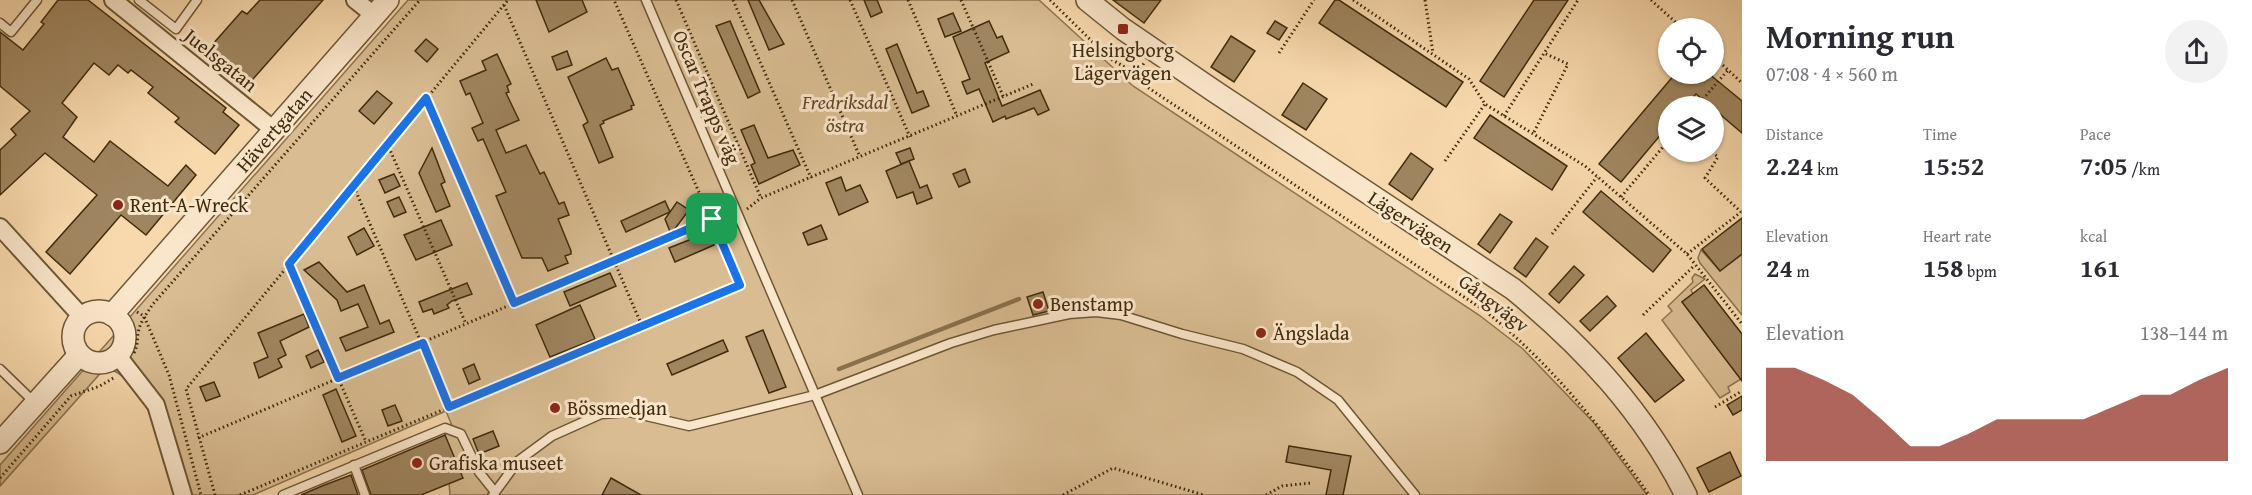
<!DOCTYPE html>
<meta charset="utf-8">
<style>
:root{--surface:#fff;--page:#f2f2f3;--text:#2b2b33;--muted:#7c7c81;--accent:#8f2418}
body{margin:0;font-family:"Gentium Book Plus",serif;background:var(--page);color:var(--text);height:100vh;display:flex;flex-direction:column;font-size:22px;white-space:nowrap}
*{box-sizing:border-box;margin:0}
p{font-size:20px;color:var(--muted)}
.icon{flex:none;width:33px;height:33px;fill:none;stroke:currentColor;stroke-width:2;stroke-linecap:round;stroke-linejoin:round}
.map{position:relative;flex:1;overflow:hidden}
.drawer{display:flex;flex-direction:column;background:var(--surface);width:510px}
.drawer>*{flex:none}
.controls{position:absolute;left:1658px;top:18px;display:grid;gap:12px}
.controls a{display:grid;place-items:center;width:66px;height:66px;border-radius:50%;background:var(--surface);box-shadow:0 2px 4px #0004;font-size:30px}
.pin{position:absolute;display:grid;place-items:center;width:51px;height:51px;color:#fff;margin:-26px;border-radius:12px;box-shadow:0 3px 9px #0006}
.round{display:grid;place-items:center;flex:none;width:63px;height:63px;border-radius:32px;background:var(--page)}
.overview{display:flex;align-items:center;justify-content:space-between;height:102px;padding:0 24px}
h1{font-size:33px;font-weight:800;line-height:45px}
.figures{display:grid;grid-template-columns:repeat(3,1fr);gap:9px;height:102px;padding:6px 24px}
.figures div{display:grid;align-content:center}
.figures b{font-size:26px;font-weight:800}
.figures small{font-size:16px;font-weight:400}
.figures p{font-size:16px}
.chart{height:168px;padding:12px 24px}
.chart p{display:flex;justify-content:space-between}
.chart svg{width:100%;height:108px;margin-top:6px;fill:var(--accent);opacity:.7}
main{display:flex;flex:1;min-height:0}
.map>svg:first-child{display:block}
.green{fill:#d9bc92;stroke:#8c7450;stroke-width:1.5}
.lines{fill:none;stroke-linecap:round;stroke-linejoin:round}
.stream{stroke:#89704d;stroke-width:4.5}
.building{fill:#a08660;stroke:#402c0d;stroke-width:1.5}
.service-casing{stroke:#6e5735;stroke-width:11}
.minor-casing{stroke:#6e5735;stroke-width:20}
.tertiary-casing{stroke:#6e5735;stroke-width:24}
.path{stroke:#402c0d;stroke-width:3;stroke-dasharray:1.5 3;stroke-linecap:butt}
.service{stroke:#fae6ca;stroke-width:8}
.minor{stroke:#fae6ca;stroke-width:16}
.tertiary{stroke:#fae6ca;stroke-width:21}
.route-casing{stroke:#fff;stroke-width:12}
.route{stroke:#1a73e8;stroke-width:8}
.poi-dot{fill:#8f2418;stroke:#fae6ca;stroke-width:2}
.labels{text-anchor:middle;stroke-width:6;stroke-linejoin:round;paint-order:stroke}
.poi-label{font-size:20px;fill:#402c0d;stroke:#fae6ca;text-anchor:start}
.street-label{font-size:20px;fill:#402c0d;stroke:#fae6ca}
.park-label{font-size:20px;font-style:italic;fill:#5f4928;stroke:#fae6ca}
</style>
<main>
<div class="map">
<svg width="1742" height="495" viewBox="0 0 1742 495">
<rect width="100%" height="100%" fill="#f8d9ad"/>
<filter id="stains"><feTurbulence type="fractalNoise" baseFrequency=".00333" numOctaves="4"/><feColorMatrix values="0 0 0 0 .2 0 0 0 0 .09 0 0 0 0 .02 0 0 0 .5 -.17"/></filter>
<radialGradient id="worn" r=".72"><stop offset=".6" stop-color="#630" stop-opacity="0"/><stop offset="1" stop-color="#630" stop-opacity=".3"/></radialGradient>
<g class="green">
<path d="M 408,0 L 1039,0 L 1133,86 L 1479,315 L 1523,349 L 1594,423 L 1647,495 L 498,495 L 490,490 L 487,495 L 450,495 L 445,435 L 452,426 L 446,411 L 253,495 L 175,495 C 163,454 152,384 106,367 L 0,486 L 0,465 Z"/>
<polygon points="1701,250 1720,271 1742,254 1742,315 1700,263 1698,258"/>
<polygon points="1695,274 1705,279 1691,290 1693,294 1682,302 1741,379 1728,387 1730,392 1720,398 1662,320 1672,311 1668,306 1693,282 1692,278"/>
</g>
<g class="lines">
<polyline class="stream" points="839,369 1019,299"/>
</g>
<g class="building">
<polygon points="58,0 88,0 226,108 223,112 239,125 215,154 175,122 179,118 148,93 153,87 131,70 128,73 118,65 109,75 94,63 62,103 77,117 63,137 94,162 110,141 168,186 186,165 196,175 146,235 121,215 70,274 46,252 97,195 45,153 0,195 0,150 16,135 11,129 30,111 0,86 0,32 23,50 44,24 41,22"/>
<polygon points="260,0 323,0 245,88 205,53 242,11 247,14"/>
<polygon points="536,0 582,0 587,12 549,32"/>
<polygon points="748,0 759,0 784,44 769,50"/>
<polygon points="864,0 877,0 882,12 871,17"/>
<polygon points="1113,0 1161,0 1144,23"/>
<polygon points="1335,0 1339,0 1463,82 1446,107 1319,23"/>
<polygon points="1534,0 1568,0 1504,97 1480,81"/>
<polygon points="953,13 961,31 945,37 938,19"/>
<polygon points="730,21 760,92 748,98 716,26"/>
<polygon points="989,21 997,38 1002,36 1009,52 985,63 1002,106 1040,90 1049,110 1038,115 1034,108 1006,119 1005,116 993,122 979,89 967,94 962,82 970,79 953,37"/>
<polygon points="1275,21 1287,28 1279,40 1267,33"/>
<polygon points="1231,36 1255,51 1234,82 1211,67"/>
<polygon points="426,39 438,49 427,62 415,51"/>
<polygon points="897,44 917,93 923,91 929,106 912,113 886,49"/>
<polygon points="567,51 572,65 557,70 552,57"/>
<polygon points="497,54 511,84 507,86 509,92 506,93 519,120 496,130 506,153 526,145 540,174 544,172 559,204 564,202 569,215 558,219 571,251 571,254 565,256 568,263 548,271 542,258 522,258 496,196 506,192 483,139 478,141 472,128 483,123 470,93 466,95 460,81 486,70 482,61"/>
<polygon points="606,58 612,70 618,68 634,105 631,106 632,109 603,121 604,123 600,125 613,157 599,163 583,125 588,122 568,77"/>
<polygon points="1675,74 1709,74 1742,101 1742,133 1696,94 1685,106 1668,106 1668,126 1621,182 1599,164"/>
<polygon points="1303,83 1327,99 1306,130 1282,115"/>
<polygon points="377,91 392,103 374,124 359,111"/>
<polygon points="1490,115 1567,166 1552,190 1474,138"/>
<polygon points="754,125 768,158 793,150 800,165 759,184 751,165 755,163 741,130"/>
<polygon points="432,148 445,182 441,184 450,206 436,212 419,173"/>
<polygon points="910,148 914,159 901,164 896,153"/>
<polygon points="1411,153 1433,169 1412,200 1389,184"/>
<polygon points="909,161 920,188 927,185 932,198 917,204 913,192 897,198 886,171"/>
<polygon points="965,169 970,182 959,187 953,174"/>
<polygon points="394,174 400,186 385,193 379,180"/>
<polygon points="841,177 846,191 860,185 868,202 839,215 826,183"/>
<polygon points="1601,191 1671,250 1653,272 1583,212"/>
<polygon points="399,197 406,212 394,217 387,202"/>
<polygon points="665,201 670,212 626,232 621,221"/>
<polygon points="677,202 689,210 671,234 665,219"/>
<polygon points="1500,214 1512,222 1490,253 1478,244"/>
<polygon points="1742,218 1742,254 1720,271 1702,249"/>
<polygon points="441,220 452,245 416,260 404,235"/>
<polygon points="821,225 827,239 808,245 803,233"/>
<polygon points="364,228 374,246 357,255 348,237"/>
<polygon points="709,232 714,245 675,262 669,248"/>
<polygon points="1536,238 1548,247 1526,277 1514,268"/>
<polygon points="319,262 347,292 364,285 380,324 389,320 394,332 346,351 340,338 368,327 358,304 341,311 337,300 304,270"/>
<polygon points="1574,266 1584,275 1559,303 1549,294"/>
<polygon points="610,273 616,286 570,306 564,292"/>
<polygon points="467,283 472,294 452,301 447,305 449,308 434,314 432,309 423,312 419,302"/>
<polygon points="1704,285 1742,334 1742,381 1682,302"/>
<polygon points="1043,292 1049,311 1033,315 1027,297"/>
<polygon points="1607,296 1616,306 1590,331 1580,321"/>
<polygon points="580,305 595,339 550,357 536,325"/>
<polygon points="304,314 309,327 280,341 286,355 278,359 282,367 259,378 254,363 268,357 258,333"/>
<polygon points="763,330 786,387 769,393 746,337"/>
<polygon points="1646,333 1684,380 1655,402 1618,358"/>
<polygon points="723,340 728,351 672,375 667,364"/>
<polygon points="318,350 324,362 311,368 306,356"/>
<polygon points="474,364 480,379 469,384 463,369"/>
<polygon points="214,382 220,396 206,401 200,387"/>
<polygon points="336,389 356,436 342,442 323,395"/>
<polygon points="1742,396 1742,410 1733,415 1727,405"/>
<polygon points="395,405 402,421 388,426 382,410"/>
<polygon points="493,431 499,446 479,454 473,439"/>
<polygon points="445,435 463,478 421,495 371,495 362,470"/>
<polygon points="1289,446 1351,456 1343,495 1326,495 1331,470 1286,462"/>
<polygon points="1730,452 1741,476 1709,492 1697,468"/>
<polygon points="351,475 358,495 301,495 322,486"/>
<polygon points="611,478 641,495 602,495"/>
</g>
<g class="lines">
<g class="service-casing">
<g id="service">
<polyline points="139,0 176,29 197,0"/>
<polyline points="646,0 858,495"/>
<polyline points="0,23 11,32 37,0"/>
<polyline points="0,369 35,403"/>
<polyline points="354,465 365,495"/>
<polyline points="283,495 445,428 461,434 479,472 495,492"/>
<polyline points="493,495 518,461 552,436 601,414 629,412 689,426 815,395 951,343 994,330 1069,314 1096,312 1121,315 1182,334 1243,349 1297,372 1338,400 1415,495"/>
</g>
</g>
<g class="minor-casing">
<g id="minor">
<polyline points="113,0 274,130"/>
<polyline points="355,0 374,15"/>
<polyline points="0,227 82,317"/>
<polyline points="118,356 156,405 183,495"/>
</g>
</g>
<g class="tertiary-casing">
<g id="tertiary">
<path d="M 1087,0 L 1123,29 L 1214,91 L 1513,289 C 1585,348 1644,412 1686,495"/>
<circle cx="99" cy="337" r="26"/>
<polyline points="112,315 388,0"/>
<polyline points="0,443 79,355"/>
</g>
</g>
<g class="path">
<polyline points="676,0 761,198"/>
<polyline points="733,0 811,178"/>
<polyline points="792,0 860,157"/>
<polyline points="850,0 910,137"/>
<polyline points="908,0 957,116"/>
<polyline points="961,0 1004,98"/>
<polyline points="1050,0 1109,58 1137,74 1144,63"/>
<polyline points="1353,0 1469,79 1485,104 1585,166 1614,191 1687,254 1742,324"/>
<polyline points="1425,0 1433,53"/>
<polyline points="1651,0 1682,28"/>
<polyline points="504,5 642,326"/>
<polyline points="1279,53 1314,0"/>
<polyline points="1713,56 1742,83"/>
<path d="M 1159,76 L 1137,74 L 1141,83 L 1485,311 C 1549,362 1602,427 1649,495"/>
<polyline points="426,98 515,303"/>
<polyline points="1697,106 1728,70"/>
<polyline points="1504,116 1578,0"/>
<polyline points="1534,132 1568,64 1544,53"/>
<polyline points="387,143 466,324"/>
<polyline points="1712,152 1718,157 1705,178 1741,212"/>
<polyline points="1445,161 1485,104"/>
<polyline points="354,187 449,407"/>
<polyline points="1621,197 1668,141"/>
<polyline points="747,209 761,198 1033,84"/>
<polyline points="1552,234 1597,177"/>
<polyline points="1687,254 1741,212"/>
<polyline points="289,265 366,442"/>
<polyline points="137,312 144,316 169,375 201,495"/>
<polyline points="1643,315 1695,265"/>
<path d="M 134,353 C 138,345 137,341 138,333 C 140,322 147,313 153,304 L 420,0"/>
<polyline points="1715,407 1742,391"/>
<polyline points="198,438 712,219 725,211"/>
<polyline points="0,478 71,396 100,386 115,377"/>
<polyline points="215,495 186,389 508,0"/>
<polyline points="240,495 740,285 614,0"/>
<polyline points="1063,495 1113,468 1204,495"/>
<polyline points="1266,495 1282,486 1310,483"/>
</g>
<use href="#service" class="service"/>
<use href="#minor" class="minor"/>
<use href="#tertiary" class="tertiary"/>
</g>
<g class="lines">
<g class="route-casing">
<polygon id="route" points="426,98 514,303 712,219 740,285 449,407 423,343 338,378 289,264"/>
</g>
<use href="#route" class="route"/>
</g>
<g class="poi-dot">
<rect x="1117" y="23" width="12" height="12" rx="3"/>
<circle cx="118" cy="205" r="6"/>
<circle cx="1038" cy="304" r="6"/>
<circle cx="1261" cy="333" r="6"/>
<circle cx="555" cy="408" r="6"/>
<circle cx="417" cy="463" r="6"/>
</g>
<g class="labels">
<g class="poi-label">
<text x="1123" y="57" text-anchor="middle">Helsingborg<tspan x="1123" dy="23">Lägervägen</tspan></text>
<text x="130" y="212">Rent-A-Wreck</text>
<text x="1050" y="311">Benstamp</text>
<text x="1273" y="340">Ängslada</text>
<text x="567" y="415">Bössmedjan</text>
<text x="429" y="470">Grafiska museet</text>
</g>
<g class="street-label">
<text transform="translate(221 60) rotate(39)" y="7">Juelsgatan</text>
<text transform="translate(707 97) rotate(67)" y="7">Oscar Trapps väg</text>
<text transform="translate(274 130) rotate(-49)" y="7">Hävertgatan</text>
<text transform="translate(1411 222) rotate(33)" y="7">Lägervägen</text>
<text transform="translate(1494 303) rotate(37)" y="7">Gångvägv</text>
</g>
<g class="park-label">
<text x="845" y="109">Fredriksdal<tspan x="845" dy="23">östra</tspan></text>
</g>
</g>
<rect width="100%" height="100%" filter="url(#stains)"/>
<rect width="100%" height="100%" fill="url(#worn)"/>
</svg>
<div class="controls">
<a><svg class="icon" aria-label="locate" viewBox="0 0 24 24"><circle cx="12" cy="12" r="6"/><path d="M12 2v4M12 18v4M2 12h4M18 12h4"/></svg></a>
<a><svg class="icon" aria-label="layers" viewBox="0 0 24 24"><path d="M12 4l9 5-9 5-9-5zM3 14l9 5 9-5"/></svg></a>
</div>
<div class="pin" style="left:712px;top:219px;background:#1e9e55"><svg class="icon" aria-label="arrive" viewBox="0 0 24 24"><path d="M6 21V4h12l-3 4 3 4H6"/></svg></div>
</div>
<section class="drawer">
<div class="overview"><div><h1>Morning run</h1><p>07:08 · 4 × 560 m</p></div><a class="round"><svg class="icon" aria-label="share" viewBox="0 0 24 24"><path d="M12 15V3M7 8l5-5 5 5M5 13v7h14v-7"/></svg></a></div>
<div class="figures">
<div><p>Distance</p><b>2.24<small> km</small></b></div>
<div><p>Time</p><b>15:52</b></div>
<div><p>Pace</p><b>7:05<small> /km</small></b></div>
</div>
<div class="figures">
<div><p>Elevation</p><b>24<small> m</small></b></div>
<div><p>Heart rate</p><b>158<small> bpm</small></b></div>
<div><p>kcal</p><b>161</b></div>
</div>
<div class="chart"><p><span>Elevation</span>138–144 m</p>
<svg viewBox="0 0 160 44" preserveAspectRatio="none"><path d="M0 44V6L10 6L20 11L30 17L40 27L50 38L60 38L70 33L80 27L90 27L100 27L110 27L120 22L130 17L140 17L150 11L160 6V44z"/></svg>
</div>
</section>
</main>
